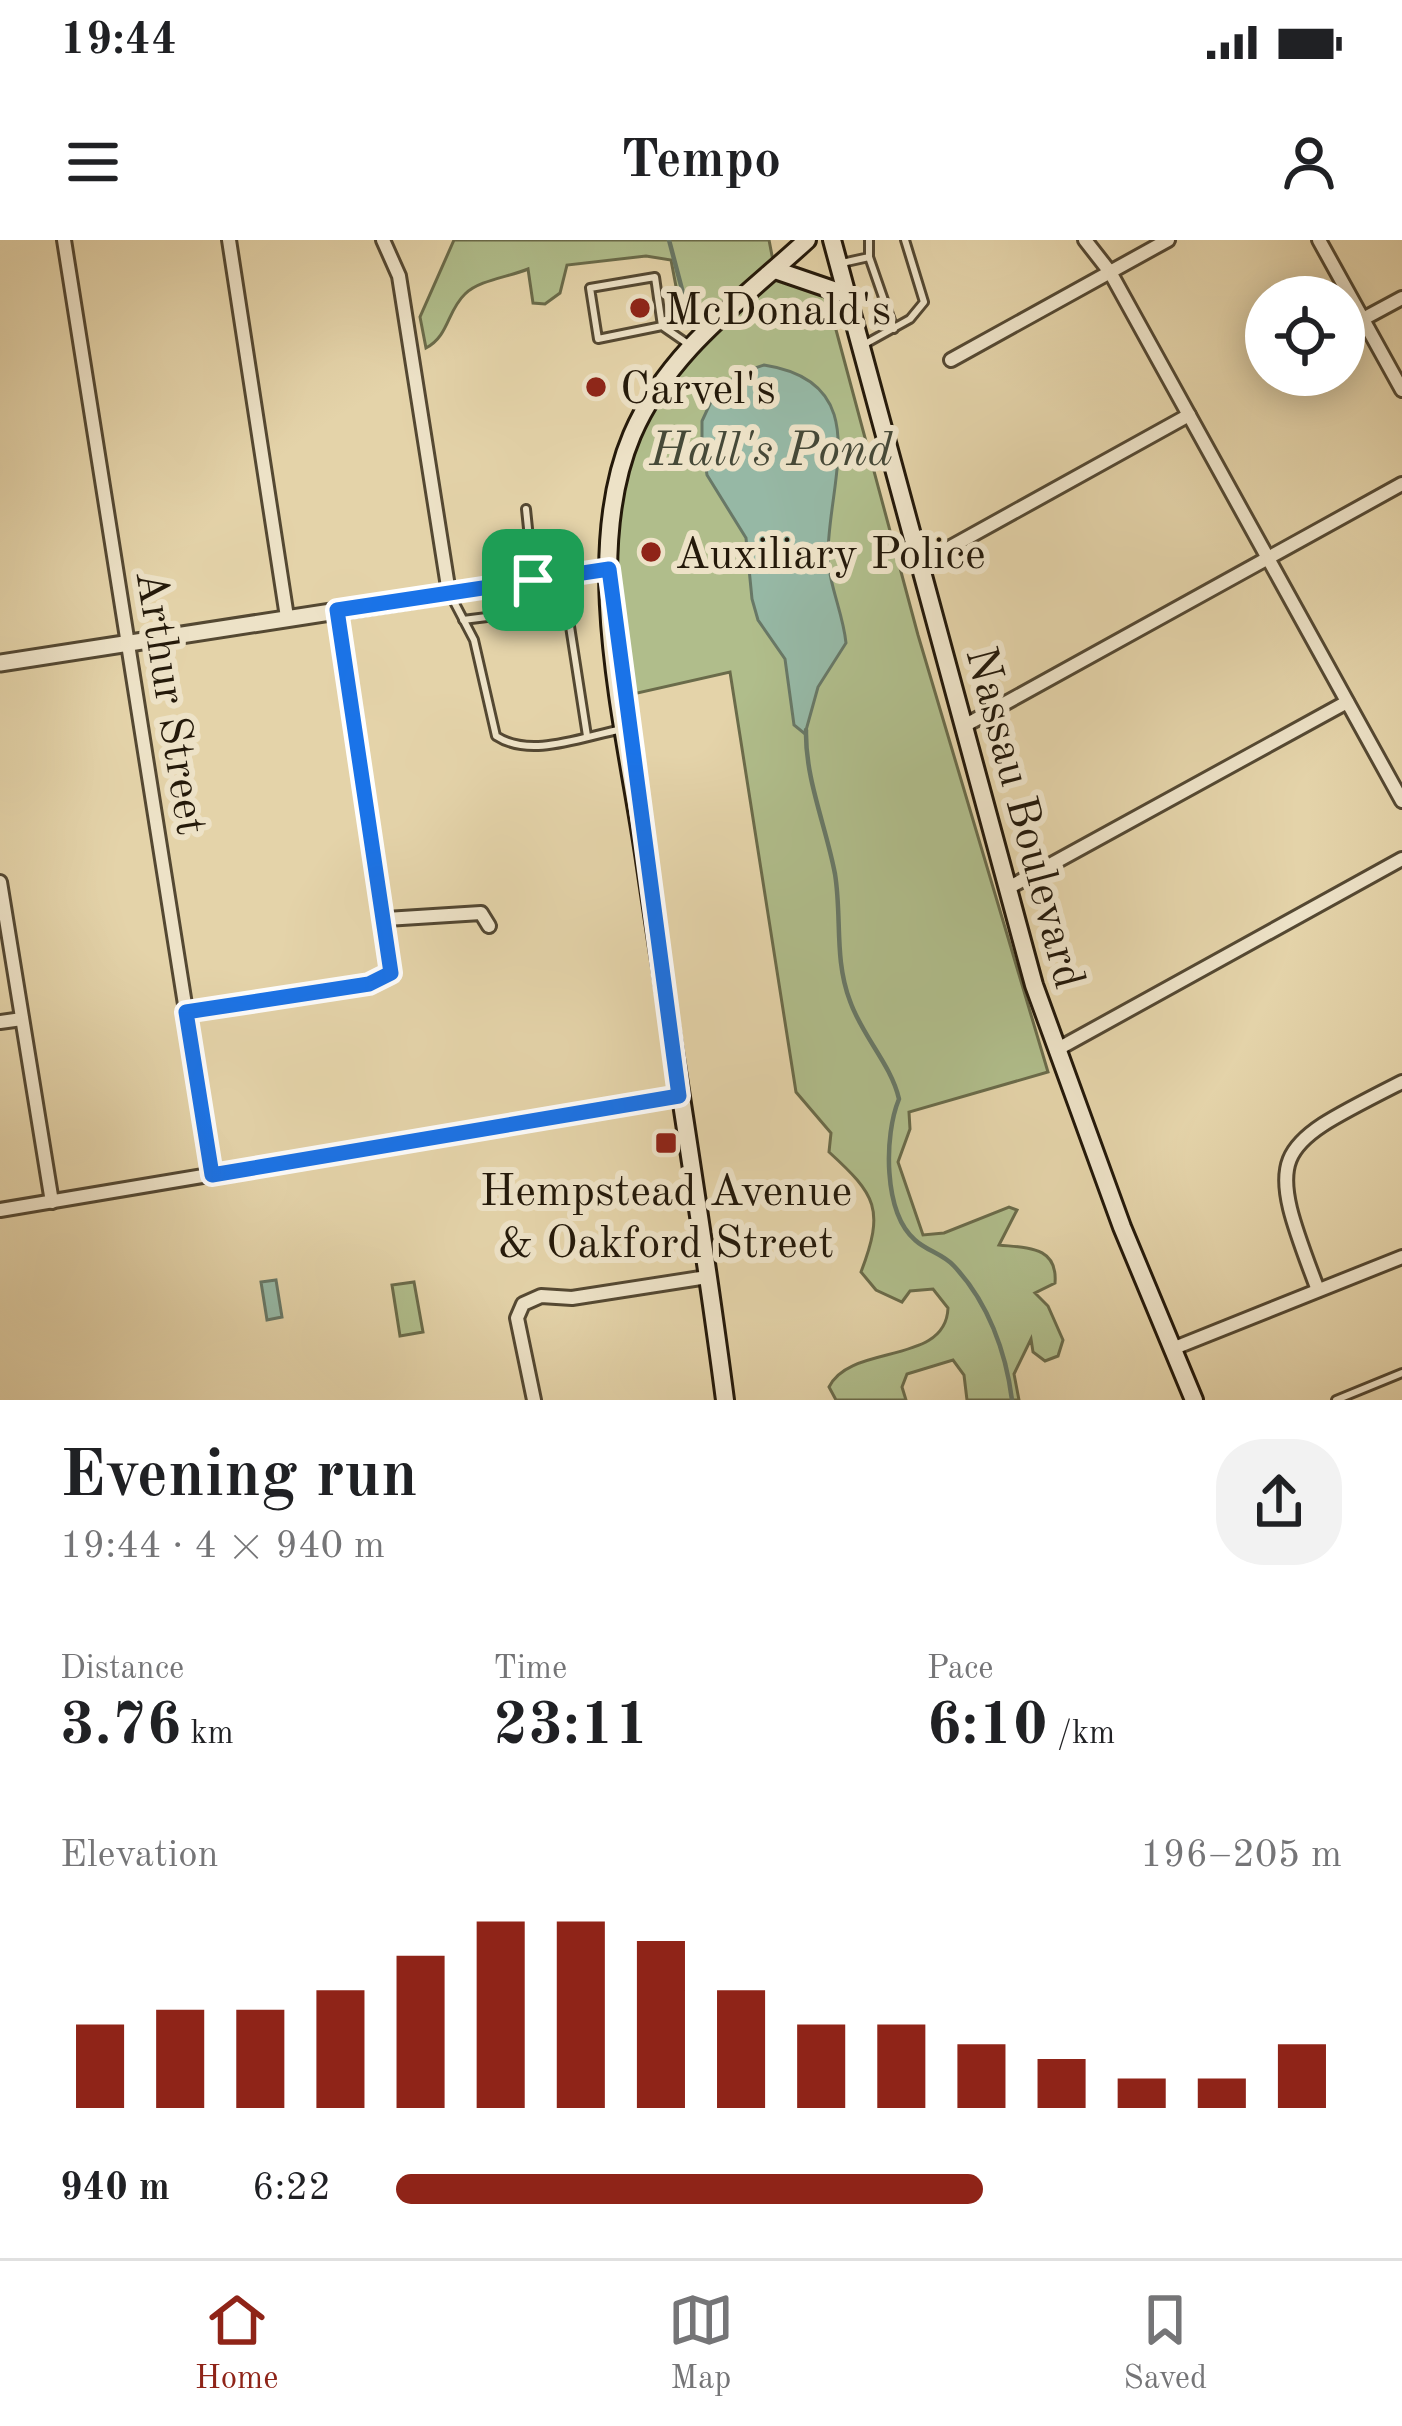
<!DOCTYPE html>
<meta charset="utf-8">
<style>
:root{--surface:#fff;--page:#f2f2f2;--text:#202124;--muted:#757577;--line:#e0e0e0;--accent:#8f2418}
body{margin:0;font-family:"Old Standard TT",serif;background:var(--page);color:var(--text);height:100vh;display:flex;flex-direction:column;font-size:45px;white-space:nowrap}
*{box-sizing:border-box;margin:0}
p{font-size:39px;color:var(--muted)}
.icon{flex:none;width:66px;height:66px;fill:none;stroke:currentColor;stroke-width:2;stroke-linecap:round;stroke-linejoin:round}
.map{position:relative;height:1160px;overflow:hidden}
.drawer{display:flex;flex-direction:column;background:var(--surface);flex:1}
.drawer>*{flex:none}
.controls{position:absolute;left:1245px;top:36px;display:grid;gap:24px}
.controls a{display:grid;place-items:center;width:120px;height:120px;border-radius:50%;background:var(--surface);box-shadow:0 6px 30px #0003;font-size:60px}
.pin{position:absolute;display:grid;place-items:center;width:102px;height:102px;color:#fff;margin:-51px;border-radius:24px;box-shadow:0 6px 18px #0006}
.round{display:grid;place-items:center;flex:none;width:126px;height:126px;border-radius:48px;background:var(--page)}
.overview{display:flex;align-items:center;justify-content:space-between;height:204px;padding:0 60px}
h1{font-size:66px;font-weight:700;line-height:90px}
.stats{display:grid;grid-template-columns:repeat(3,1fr);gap:18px;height:204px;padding:12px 60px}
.stats div{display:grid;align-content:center}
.stats b{font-size:60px;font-weight:700}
.stats small{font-size:33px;font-weight:400}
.stats p{font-size:33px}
.chart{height:336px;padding:24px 60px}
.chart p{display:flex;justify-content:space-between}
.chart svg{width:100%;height:216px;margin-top:12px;stroke:var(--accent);stroke-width:6}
ul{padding:0 60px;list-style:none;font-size:39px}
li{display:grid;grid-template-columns:192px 144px 1fr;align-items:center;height:90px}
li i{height:30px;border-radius:15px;background:var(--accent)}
.status{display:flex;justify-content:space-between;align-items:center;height:84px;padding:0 60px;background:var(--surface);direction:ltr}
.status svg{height:33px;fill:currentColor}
header{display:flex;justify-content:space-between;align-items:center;height:156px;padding:0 60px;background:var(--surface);font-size:54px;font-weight:700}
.dock{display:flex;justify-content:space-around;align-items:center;height:168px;border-top:3px solid var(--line);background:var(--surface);font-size:33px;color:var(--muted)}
.dock a{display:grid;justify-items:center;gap:6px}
.dock .active{color:var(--accent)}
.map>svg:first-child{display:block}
.green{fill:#b0bd8b;stroke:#6a6b4a;stroke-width:3}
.water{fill:#96b8a5;stroke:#687867;stroke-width:3}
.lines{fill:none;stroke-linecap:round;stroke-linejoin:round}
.stream{stroke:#687867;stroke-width:4.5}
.service-casing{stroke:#544832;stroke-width:12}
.minor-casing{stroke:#544832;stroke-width:18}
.tertiary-casing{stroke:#544832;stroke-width:21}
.secondary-casing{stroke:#24190a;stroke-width:22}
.service{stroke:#ede2c7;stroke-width:6}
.minor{stroke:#ede2c7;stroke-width:12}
.tertiary{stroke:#ede2c7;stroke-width:15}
.secondary{stroke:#ede2c7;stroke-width:16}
.route-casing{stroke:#fff;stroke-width:24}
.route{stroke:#1a73e8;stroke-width:15}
.poi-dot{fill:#8f2418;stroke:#ede2c7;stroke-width:4.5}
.labels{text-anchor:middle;stroke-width:12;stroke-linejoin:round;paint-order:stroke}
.poi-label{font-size:45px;fill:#24190a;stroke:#ede2c7;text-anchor:start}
.street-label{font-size:45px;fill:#24190a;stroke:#ede2c7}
.water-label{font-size:48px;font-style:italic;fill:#464938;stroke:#ede2c7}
</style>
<div class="status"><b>19:44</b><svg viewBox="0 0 49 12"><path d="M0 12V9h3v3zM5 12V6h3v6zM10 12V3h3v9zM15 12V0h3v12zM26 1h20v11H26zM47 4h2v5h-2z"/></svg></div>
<header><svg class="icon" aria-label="menu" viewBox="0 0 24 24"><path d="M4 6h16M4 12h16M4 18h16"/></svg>Tempo<svg class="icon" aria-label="person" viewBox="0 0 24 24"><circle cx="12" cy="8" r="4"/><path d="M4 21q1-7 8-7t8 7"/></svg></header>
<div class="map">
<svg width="1402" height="1160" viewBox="0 0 1402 1160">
<rect width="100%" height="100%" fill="#e4d3a9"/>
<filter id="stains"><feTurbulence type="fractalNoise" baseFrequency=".00167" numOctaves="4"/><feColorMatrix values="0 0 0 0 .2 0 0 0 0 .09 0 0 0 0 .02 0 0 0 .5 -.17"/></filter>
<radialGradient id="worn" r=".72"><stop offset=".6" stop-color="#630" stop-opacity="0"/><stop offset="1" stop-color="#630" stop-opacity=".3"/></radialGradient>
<g class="green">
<path d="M 454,0 L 769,0 L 775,31 L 819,47 L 828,60 L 918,395 L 1048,832 L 909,872 L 910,889 L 898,922 L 923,995 L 944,993 L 1009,967 L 1017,970 L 999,1005 C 1027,1008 1058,1006 1055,1043 L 1035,1053 L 1048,1066 L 1063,1100 L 1058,1116 L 1045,1121 L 1033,1112 L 1031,1099 L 1014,1134 L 1019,1160 L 967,1160 L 964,1135 L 953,1120 L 907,1134 L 902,1147 L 906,1160 L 836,1160 L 829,1147 C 850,1103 946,1126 948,1068 L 933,1049 L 910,1051 L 902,1062 L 876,1050 L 861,1032 C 885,969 876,955 829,912 L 831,893 L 796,852 L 730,432 L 620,457 L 605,287 L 632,190 L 702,92 L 681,73 L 671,20 L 646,16 L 567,25 L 560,53 L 545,64 L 533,63 L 528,29 C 509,37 479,40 465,54 C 447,71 449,96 426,108 L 420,77 Z"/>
<polygon points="414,1042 423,1092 400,1096 392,1045"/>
</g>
<g class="water">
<path d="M 764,125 C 875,142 829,238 828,313 C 828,344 843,372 846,403 L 818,447 L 805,494 L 794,485 L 785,419 L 758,380 L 752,359 L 746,298 L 707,235 L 702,202 L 702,181 L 714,155 L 740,133 Z"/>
<polygon points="276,1040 282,1077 267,1080 261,1042"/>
</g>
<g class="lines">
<g class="stream">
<polyline points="669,0 688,72"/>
<path d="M 806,490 C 805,539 826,586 835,634 C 842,677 834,719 850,761 C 862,796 891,824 899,859 C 884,895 883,972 915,1000 C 927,1011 943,1014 954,1026 C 988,1062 1006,1112 1012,1160"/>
</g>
<g class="service-casing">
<g id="service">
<polyline points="869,17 894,89"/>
<polyline points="842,23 869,17 869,0"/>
<polyline points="662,86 655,37 590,48 598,99 662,86 688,104"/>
<polyline points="865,104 910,79 924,62 905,0"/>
<polyline points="526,269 533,337"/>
<path d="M 451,356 L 474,400 L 496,496 C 531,519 584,496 623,489"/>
<polyline points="463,380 567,367 587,496"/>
<polyline points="1336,1160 1402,1133"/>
</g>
</g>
<g class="minor-casing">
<g id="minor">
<polyline points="64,0 212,935"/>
<polyline points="229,0 287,377"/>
<polyline points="383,0 399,36 449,353"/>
<polyline points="1085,0 1110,32 1402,561"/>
<polyline points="1319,0 1402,150"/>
<polyline points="1363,79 1402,58"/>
<polyline points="951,120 1168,0"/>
<polyline points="920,324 1189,175"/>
<polyline points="964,486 1402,244"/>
<polyline points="0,642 52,962"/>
<polyline points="1008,648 1347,462"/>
<polyline points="386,679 481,673 489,686"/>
<polyline points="186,773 369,744 391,733 337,371"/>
<polyline points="0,782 22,779"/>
<polyline points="1056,810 1402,619"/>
<polyline points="0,970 679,856"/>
<path d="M 1318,1050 C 1264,909 1270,909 1402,842"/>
<polyline points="1172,1109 1402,1017"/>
<polyline points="534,1160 517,1078 523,1064 541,1056 572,1058 707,1037"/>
</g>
</g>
<g class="tertiary-casing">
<polyline id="tertiary" points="0,423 609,329"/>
</g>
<g class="secondary-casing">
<g id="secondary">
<polyline points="832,0 1034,745 1122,987 1194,1160"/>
<polyline points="775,30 848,55"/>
<path d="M 725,1160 C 702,982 672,805 646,627 C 628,497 579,320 632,195 C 668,111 742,60 807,0"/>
</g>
</g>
<use href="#service" class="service"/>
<use href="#minor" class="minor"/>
<use href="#tertiary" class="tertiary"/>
<use href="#secondary" class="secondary"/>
</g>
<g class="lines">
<g class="route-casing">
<polygon id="route" points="609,329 679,856 212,935 186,772 369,744 391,733 337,370"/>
</g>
<use href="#route" class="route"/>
</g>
<g class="poi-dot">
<circle cx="640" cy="68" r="12"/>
<circle cx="596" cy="147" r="12"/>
<circle cx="651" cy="312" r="12"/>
<rect x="654" y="891" width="24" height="24" rx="6"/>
</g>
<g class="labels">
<g class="poi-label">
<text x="664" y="84">McDonald's</text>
<text x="620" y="163">Carvel's</text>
<text x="675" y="328">Auxiliary Police</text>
<text x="666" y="965" text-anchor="middle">Hempstead Avenue<tspan x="666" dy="52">&amp; Oakford Street</tspan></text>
</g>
<g class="street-label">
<text transform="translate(173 462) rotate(81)" y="16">Arthur Street</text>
<text transform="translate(1027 577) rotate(75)" y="16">Nassau Boulevard</text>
</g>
<g class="water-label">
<text x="771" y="225">Hall's Pond</text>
</g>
</g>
<rect width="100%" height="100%" filter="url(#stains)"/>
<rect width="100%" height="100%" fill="url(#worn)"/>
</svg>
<div class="controls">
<a><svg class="icon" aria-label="locate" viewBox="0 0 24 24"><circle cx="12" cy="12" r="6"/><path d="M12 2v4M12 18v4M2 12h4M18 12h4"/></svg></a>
</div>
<div class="pin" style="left:533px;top:340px;background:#1e9e55"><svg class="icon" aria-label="arrive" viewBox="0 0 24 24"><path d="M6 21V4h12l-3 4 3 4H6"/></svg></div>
</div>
<section class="drawer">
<div class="overview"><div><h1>Evening run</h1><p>19:44 · 4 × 940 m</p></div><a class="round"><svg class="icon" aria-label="share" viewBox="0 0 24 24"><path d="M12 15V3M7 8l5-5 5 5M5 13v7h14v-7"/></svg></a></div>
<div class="stats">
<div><p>Distance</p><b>3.76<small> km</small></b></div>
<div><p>Time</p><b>23:11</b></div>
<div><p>Pace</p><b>6:10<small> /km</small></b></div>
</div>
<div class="chart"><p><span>Elevation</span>196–205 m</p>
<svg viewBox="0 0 160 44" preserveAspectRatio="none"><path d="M5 44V27M15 44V24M25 44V24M35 44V20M45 44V13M55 44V6M65 44V6M75 44V10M85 44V20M95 44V27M105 44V27M115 44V31M125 44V34M135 44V38M145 44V38M155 44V31"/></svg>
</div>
<ul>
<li><b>940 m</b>6:22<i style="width:62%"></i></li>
</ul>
</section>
<nav class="dock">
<a class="active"><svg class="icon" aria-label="home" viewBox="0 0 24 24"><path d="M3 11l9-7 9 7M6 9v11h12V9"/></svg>Home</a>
<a><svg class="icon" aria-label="map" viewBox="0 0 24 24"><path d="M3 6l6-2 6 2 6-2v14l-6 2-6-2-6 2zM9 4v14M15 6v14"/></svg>Map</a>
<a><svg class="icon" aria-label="saved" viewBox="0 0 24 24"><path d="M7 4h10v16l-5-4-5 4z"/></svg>Saved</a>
</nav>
